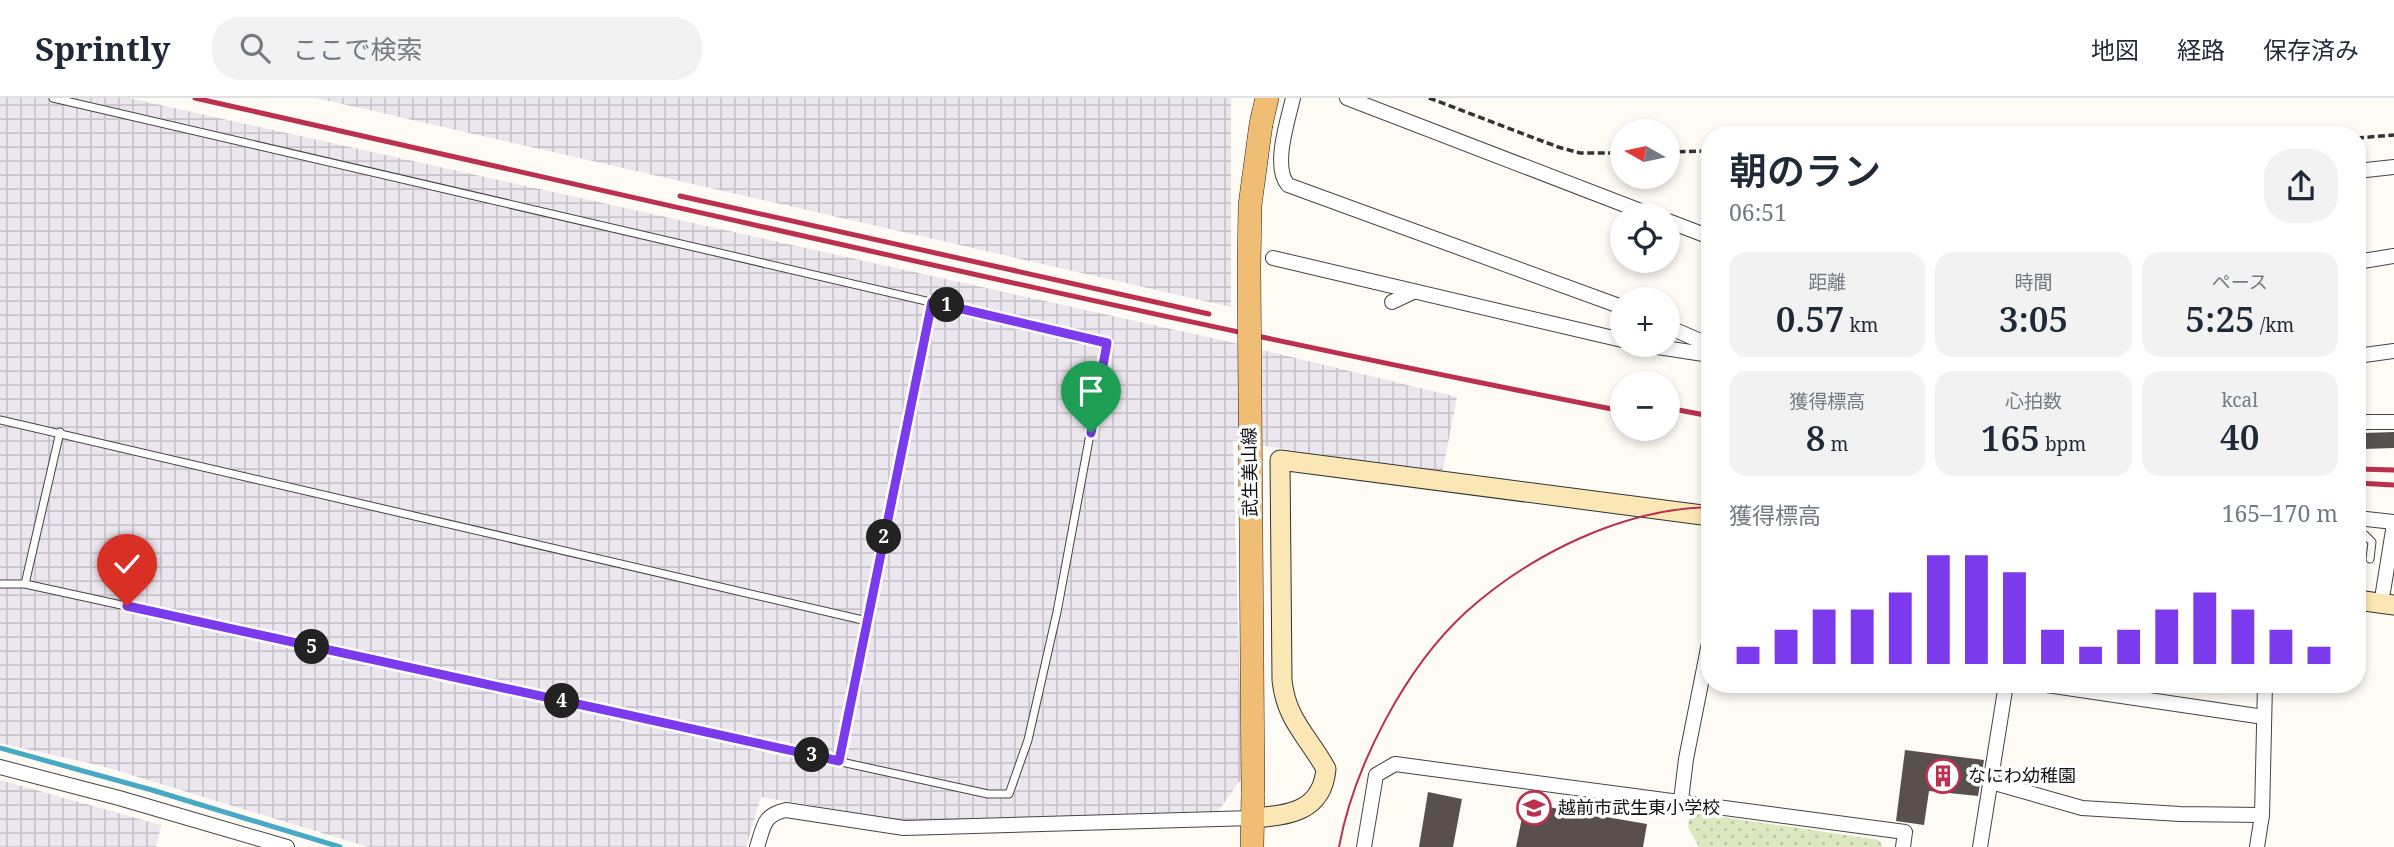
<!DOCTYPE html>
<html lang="ja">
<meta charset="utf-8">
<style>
:root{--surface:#fff;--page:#f2f2f3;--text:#1f2937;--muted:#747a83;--line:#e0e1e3;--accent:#7c3aed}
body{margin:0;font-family:"Noto Serif","Noto Sans JP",serif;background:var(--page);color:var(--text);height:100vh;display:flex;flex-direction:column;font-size:26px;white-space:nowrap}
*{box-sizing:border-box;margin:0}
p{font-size:23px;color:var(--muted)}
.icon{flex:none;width:38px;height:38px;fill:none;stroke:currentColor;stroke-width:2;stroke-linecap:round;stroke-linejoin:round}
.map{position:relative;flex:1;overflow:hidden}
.panel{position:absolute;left:1701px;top:28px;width:665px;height:567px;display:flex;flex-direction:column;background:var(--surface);border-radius:28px;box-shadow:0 4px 10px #0003}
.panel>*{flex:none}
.needle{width:46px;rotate:279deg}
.controls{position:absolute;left:1610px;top:21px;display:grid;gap:14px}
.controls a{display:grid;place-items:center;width:70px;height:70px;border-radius:50%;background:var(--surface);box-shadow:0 4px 10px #0003;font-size:35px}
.pin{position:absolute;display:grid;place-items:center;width:60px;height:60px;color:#fff;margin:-72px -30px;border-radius:50% 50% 50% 0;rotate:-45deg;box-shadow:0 0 7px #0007}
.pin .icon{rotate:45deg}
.km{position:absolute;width:35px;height:35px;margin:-18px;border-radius:50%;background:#222;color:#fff;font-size:19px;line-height:35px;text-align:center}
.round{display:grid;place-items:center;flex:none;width:74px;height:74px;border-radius:28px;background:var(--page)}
.overview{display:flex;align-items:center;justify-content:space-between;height:119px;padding:0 28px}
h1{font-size:38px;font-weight:600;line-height:52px}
.figures{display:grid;grid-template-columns:repeat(3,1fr);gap:10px;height:119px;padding:7px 28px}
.figures div{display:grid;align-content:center;border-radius:18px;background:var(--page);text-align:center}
.figures b{font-size:35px;font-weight:600}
.figures small{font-size:19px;font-weight:400}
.figures p{font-size:19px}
.chart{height:196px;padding:14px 28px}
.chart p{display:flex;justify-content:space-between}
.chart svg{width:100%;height:126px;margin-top:7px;stroke:var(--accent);stroke-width:6}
header{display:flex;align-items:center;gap:42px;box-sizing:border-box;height:98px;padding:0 35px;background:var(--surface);border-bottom:2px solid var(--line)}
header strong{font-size:33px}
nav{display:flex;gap:38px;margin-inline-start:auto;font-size:24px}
.search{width:490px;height:63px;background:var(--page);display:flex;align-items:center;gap:18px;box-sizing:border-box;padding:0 24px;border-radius:28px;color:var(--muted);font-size:26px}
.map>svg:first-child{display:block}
.industrial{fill:url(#industrial-grid)}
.grass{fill:url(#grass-dots)}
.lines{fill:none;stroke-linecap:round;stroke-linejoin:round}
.stream{stroke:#48a9c6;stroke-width:5}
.building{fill:#59504e}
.lane-casing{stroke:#444;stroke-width:9}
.street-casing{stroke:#444;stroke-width:16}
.secondary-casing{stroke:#333;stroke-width:21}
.primary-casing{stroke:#222;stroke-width:24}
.path{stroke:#333;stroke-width:3.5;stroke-dasharray:7 3.5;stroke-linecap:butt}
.lane{stroke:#fff;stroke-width:7}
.street{stroke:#fff;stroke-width:14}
.secondary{stroke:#fae7b5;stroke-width:19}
.primary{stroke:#f0bd74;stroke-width:23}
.tram{stroke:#ba304e;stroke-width:2}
.rail{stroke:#ba304e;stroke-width:5}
.primary-bridge-casing{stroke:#222;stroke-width:24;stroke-linecap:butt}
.primary-bridge{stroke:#f0bd74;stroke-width:23}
.route-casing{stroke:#fff;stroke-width:14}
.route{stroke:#7c3aed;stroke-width:9}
.labels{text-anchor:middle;stroke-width:7;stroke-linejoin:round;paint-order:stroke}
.street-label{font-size:18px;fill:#111;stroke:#fff}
.poi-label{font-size:18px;fill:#111;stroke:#fff;text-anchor:start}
</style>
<header>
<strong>Sprintly</strong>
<div class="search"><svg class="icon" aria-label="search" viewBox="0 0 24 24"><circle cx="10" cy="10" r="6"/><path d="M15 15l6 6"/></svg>ここで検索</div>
<nav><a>地図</a><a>経路</a><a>保存済み</a></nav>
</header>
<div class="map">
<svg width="2394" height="749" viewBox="0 0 2394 749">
<defs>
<pattern id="industrial-grid" width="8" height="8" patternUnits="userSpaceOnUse" patternTransform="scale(1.75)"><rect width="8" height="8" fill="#ece6ee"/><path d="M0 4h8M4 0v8" fill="none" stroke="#c9c4cb"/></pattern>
<pattern id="grass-dots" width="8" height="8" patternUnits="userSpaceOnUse" patternTransform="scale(1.75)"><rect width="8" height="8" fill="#dbe8c0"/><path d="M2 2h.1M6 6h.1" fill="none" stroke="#bbc6a4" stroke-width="1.8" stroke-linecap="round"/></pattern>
</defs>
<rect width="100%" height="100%" fill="#fefbf5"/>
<g class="industrial">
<polygon points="0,0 129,0 1230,244 1457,299 1442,376 1233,343 1242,680 1218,713 907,723 761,699 746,749 368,749 102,668 0,645"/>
<polygon points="316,0 1231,0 1231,209"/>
<polygon points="0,682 161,727 156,749 0,749"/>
</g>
<polygon class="grass" points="1696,715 1879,742 1883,749 1699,749 1688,729 1689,720"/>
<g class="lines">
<polyline class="stream" points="0,650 152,692 340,749"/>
</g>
<g class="building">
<polygon points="2394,334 2394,350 2363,351 2364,335"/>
<polygon points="1905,652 1984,662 1978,698 1929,693 1924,727 1896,723"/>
<polygon points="1428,694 1462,701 1453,749 1419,749"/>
<polygon points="1525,705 1647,726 1643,749 1516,749"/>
</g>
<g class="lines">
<g class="lane-casing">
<g id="lane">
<polyline points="0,322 867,523"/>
<polyline points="2357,436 2365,437 2372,444 2370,461"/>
<polyline points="0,486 25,486 988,696 1009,696 1028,642 1057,514 1107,245 53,0"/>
<polyline points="25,486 60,334"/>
<polyline points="839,663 932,203"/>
</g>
</g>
<g class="street-casing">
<g id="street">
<path d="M 1293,0 C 1288,22 1272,69 1288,87 L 1622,209"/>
<polyline points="1347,0 1651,117"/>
<polyline points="2357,73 2394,69"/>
<polyline points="1668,123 1710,139"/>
<polyline points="1273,160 1622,242"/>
<polyline points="2357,164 2394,158"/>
<polyline points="1392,204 1413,194"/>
<polyline points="1668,229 1710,247"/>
<polyline points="1645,247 1710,257"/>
<polyline points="2357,258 2394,253"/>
<polyline points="2357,324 2394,324"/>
<polyline points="2357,420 2394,424"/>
<polyline points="2383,494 2394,426"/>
<polyline points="2040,586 2264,619"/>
<polyline points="0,669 119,700 287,749"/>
<polyline points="1991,684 2082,710 2180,716 2262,717"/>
<polyline points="1681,702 1686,661 1710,540"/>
<path d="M 757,749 C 764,728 763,717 786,712 L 904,730 L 1253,720"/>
<polyline points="1364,749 1376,677 1395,666 1905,734 1903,749"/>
<polyline points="1980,749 2006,586"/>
<polyline points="2257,749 2262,717 2265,586"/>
</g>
</g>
<g class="secondary-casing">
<g id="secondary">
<polyline points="2357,502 2394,507"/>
<path d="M 1253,720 C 1289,717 1322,714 1326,671 C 1308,638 1286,622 1282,582 L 1280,362 L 1710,418"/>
</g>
</g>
<g class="primary-casing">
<g id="primary">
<polyline points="1261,26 1267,0"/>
<polyline points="1252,749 1253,695"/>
</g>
</g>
<g class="path">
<polyline points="1429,0 1558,49 1580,55 1622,55"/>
<polyline points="2357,40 2394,37"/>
<polyline points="1668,54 1710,53"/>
</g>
<use href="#lane" class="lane"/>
<use href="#street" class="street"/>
<use href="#secondary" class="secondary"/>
<use href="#primary" class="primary"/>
<path class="tram" d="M 1339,749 C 1354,668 1405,570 1466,514 C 1531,456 1622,411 1710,409"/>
<g class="rail">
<path d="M 195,0 C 670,107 1144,219 1622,313"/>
<polyline points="680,98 1209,216"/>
<polyline points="1668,310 1710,318"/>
<polyline points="2357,371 2394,372"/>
<polyline points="2357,385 2394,387"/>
</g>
<g class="primary-bridge-casing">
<polyline id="primary-bridge" points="1253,695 1249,170 1250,107 1261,26"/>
</g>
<use href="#primary-bridge" class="primary-bridge"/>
</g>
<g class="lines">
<g class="route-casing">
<polyline id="route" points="127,508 839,663 932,204 1107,245 1091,335"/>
</g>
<use href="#route" class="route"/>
</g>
<defs>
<g id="building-ring" transform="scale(1.75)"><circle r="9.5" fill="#fff" stroke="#ba304e" stroke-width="1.5"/><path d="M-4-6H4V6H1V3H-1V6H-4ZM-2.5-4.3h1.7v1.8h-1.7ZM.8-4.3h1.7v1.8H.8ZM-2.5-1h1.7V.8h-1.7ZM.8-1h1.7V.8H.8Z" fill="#ba304e"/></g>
<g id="school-ring" transform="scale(1.75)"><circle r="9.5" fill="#fff" stroke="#ba304e" stroke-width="1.5"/><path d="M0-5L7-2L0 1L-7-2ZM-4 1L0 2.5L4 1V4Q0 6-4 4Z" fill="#ba304e"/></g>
</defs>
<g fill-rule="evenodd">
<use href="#building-ring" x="1943" y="678"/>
<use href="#school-ring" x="1534" y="710"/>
</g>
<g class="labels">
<g class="street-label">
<text transform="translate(1250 374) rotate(-91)" y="6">武生美山線</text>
</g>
<g class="poi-label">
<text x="1968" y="684">なにわ幼稚園</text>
<text x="1558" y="716">越前市武生東小学校</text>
</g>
</g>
</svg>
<div class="controls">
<a><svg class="needle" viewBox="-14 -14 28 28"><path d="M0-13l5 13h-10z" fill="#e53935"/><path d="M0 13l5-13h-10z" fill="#747a83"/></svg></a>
<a><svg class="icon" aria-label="locate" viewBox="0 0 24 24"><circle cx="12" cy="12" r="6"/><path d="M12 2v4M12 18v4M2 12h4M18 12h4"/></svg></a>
<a>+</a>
<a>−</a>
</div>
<div class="pin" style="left:1091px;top:335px;background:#1e9e55"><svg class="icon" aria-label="arrive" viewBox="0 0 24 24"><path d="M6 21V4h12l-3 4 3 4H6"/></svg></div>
<div class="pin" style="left:127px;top:508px;background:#d93025"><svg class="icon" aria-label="check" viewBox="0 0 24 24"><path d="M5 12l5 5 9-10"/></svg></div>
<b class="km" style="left:947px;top:207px">1</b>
<b class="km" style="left:884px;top:439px">2</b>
<b class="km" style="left:812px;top:657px">3</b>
<b class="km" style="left:562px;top:603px">4</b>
<b class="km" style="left:312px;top:549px">5</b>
<section class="panel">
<div class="overview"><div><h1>朝のラン</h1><p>06:51</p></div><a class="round"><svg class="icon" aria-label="share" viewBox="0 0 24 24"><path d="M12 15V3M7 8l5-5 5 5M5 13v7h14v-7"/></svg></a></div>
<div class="figures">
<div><p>距離</p><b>0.57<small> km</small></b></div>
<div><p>時間</p><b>3:05</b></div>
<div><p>ペース</p><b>5:25<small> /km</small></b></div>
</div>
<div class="figures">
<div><p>獲得標高</p><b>8<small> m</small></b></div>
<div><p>心拍数</p><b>165<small> bpm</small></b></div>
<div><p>kcal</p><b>40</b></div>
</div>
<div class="chart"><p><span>獲得標高</span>165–170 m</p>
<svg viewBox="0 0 160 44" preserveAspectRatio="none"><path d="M5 44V38M15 44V32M25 44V25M35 44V25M45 44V19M55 44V6M65 44V6M75 44V12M85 44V32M95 44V38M105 44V32M115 44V25M125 44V19M135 44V25M145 44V32M155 44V38"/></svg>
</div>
</section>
</div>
